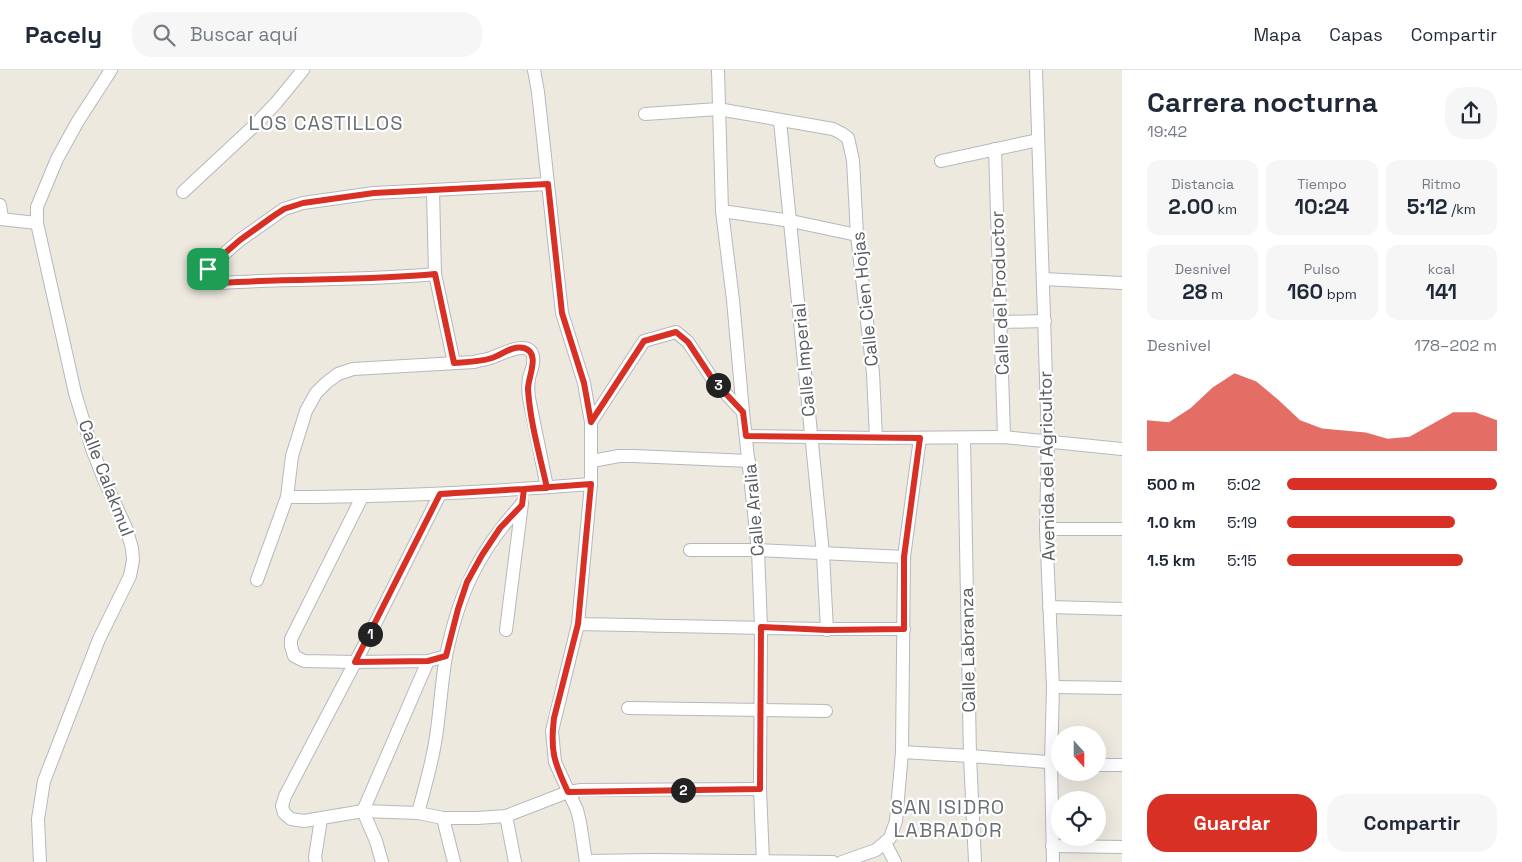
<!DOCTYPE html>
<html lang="es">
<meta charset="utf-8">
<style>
:root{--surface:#fff;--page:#f6f6f7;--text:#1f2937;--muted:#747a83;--line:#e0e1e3;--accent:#d93025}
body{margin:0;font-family:"Space Grotesk",sans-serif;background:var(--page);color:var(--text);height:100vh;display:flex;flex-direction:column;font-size:19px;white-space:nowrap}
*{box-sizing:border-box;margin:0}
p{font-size:16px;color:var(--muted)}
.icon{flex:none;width:28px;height:28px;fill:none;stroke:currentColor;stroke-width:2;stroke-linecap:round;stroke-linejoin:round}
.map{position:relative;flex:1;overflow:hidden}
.details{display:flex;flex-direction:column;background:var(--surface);width:400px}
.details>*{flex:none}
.needle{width:32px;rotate:159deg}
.controls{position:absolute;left:1051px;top:656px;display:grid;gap:10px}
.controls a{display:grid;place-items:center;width:55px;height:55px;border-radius:50%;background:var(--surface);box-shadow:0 5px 20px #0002;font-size:25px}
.pin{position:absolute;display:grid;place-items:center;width:42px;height:42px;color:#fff;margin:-21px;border-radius:10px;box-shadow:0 2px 8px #0006}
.km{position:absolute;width:25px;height:25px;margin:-12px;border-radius:50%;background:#222;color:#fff;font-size:14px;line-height:25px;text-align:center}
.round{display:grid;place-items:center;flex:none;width:52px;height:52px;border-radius:20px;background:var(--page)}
.overview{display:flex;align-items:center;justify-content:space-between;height:85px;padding:0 25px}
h1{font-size:28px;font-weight:600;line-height:38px}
.metrics{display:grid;grid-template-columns:repeat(3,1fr);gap:8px;height:85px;padding:5px 25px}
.metrics div{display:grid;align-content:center;border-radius:12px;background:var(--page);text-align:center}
.metrics b{font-size:21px;font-weight:600}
.metrics small{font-size:14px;font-weight:400}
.metrics p{font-size:14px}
.chart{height:140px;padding:10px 25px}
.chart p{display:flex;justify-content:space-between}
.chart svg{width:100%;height:90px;margin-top:5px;fill:var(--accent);opacity:.7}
.primary-button{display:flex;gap:10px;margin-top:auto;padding:10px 25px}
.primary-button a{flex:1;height:58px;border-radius:20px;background:var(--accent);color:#fff;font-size:20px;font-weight:600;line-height:58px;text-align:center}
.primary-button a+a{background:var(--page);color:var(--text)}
ul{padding:0 25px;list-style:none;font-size:16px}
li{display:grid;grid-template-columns:80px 60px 1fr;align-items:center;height:38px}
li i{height:12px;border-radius:6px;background:var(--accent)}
header{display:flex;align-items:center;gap:30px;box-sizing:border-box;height:70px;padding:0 25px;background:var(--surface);border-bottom:1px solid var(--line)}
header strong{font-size:24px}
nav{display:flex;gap:28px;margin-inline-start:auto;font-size:18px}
.search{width:350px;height:45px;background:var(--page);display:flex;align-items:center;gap:12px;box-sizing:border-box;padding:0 18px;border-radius:20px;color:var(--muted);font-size:19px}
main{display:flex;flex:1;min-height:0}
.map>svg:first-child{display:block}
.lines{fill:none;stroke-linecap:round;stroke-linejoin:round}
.minor-casing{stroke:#b5b8bd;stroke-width:14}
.minor{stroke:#fff;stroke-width:12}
.route-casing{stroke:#fff;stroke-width:10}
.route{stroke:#d93025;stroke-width:6}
.labels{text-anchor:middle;stroke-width:4.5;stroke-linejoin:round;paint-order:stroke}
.street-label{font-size:18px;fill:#585d61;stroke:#fff}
.quarter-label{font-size:20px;letter-spacing:1px;fill:#696f74;stroke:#fff}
</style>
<header>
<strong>Pacely</strong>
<div class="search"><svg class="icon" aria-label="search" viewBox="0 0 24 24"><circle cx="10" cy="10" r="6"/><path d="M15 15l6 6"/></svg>Buscar aquí</div>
<nav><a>Mapa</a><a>Capas</a><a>Compartir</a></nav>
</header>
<main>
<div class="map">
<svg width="1122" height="792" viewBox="0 0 1122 792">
<rect width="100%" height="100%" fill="#ede9df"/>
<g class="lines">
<g class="minor-casing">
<g id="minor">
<polyline points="534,0 538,22 562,243 584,313 591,352 591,414 578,554 552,661 555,692 577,740 580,752 586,792"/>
<polyline points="718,0 722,141 733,230 743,342 758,480 761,557 760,719 763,792"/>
<polyline points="1036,0 1048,371 1046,459 1053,617 1051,693 1053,792"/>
<polyline points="645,44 718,39 833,59 841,63 848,68 853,90 857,165 873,303 876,368"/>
<polyline points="780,51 823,484 827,560"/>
<polyline points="995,79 1004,367"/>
<polyline points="941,91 1038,70"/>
<polyline points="433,120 435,204 454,293"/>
<polyline points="183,122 254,56 276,33 303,0"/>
<polyline points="0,135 2,148"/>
<polyline points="722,141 791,151 857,165"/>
<polyline points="0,149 37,153"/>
<path d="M 435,204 C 365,211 293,208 222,213 L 214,211 L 208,204 L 210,196 L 240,170 L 284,139 L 303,133 L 374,123 L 548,114"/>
<polyline points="1043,209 1122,213"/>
<polyline points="1001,252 1045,251"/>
<polyline points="591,352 644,271 676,262 688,272 713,310 743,342"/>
<polyline points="746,366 876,368 1004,367 1122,379"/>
<polyline points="964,368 970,686 975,792"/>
<polyline points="592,391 619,386 634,386 749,391"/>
<polyline points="440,424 370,564 285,726 282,736 284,743 291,749 304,751 363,741 418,743 443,748 477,748 506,746 568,722 581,720 760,719"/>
<path d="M 287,427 C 388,427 490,422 591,414"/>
<polyline points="362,427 291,569 291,576 294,586 304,591 355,592 428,591 446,586"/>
<polyline points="1046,459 1122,459"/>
<polyline points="690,480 758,480 904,487"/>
<path d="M 257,510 L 287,427 L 292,386 L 306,341 L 316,323 L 326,313 L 338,304 L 353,299 L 474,292 C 480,290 487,290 493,287 C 504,283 536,266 533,293 C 533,298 530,303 529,308 C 528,314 528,321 529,328 L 547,417"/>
<polyline points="1049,537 1122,539"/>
<path d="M 578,554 C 687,556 795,560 904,559"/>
<polyline points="506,560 522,433"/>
<polyline points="1053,617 1122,618"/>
<polyline points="628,638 826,641"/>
<polyline points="902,682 970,686 1060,693"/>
<polyline points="1098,695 1122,695"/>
<path d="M 418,743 C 424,720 431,697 435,673 C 440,644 441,615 446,586 C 459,523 478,482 521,435"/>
<polyline points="506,746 515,792"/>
<polyline points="443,748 454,792"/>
<polyline points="885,773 895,792"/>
<polyline points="1052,776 1122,777"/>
<polyline points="586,791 652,790 833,792"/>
<polyline points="40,792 38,749 44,711 99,569 130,506 133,490 132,478 126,458 103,407 92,379 75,323 37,153 37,137 57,89 78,51 111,0"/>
<polyline points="316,792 315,787 321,749"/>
<polyline points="382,792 376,771 363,741 428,591"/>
<polyline points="842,792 876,780 890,768 896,751 902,682 904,487 920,368"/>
</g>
</g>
<use href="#minor" class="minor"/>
</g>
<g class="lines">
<g class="route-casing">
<path id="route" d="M 208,199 C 208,208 214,212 222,213 C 293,208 365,211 435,204 L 454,293 C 466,292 480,292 492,288 C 502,285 512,275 524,278 C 541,283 528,307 528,319 C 530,352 540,386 547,418 C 511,419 476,422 440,424 L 355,592 L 428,591 L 446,586 L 458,539 L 467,512 L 482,485 L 500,458 L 522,435 L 524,419 L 591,414 L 578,554 L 554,648 C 550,681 554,692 568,722 L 760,719 L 761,557 L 827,560 L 904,559 L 904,487 L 920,368 L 746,366 L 743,342 L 713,310 L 688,272 L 676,262 L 644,271 L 591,352 L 584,313 L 562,243 L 548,114 L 374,123 L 303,133 L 284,139 L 272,147 L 240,170 L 210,196 L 208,199"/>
</g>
<use href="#route" class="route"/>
</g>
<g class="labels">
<g class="street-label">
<text transform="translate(1000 223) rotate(-92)" y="6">Calle del Productor</text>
<text transform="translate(865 229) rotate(-96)" y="6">Calle Cien Hojas</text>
<text transform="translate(804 290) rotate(-95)" y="6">Calle Imperial</text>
<text transform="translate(1047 396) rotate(-91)" y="6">Avenida del Agricultor</text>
<text transform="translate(106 408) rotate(69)" y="6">Calle Calakmul</text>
<text transform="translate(754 440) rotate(-95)" y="6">Calle Aralia</text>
<text transform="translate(968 580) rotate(-91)" y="6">Calle Labranza</text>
</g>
<g class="quarter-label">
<text x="326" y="60">LOS CASTILLOS</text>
<text x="948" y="744">SAN ISIDRO<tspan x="948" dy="23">LABRADOR</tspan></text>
</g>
</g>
</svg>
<div class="controls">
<a><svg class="needle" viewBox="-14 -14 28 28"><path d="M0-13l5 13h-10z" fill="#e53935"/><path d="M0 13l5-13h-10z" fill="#747a83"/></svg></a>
<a><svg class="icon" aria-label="locate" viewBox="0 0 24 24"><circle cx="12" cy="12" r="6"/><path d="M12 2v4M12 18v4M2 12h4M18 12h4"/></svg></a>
</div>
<div class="pin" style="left:208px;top:199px;background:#1e9e55"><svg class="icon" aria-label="arrive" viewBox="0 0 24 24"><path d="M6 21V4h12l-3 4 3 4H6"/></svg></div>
<b class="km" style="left:370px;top:564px">1</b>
<b class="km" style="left:683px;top:720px">2</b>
<b class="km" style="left:718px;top:315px">3</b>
</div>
<section class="details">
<div class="overview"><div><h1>Carrera nocturna</h1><p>19:42</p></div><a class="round"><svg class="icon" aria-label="share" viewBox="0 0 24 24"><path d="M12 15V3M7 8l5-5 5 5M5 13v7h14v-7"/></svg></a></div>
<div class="metrics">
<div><p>Distancia</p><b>2.00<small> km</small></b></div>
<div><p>Tiempo</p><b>10:24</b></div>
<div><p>Ritmo</p><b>5:12<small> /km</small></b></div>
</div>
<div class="metrics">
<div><p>Desnivel</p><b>28<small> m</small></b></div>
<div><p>Pulso</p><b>160<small> bpm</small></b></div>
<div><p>kcal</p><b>141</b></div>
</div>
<div class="chart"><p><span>Desnivel</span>178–202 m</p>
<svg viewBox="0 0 160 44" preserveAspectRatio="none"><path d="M0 44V29L10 30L20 23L30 13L40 6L50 10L60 19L70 29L80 33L90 34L100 35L110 38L120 37L130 31L140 25L150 25L160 29V44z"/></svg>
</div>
<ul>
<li><b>500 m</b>5:02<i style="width:100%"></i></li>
<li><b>1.0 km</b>5:19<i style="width:80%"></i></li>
<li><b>1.5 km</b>5:15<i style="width:84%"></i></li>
</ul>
<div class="primary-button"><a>Guardar</a><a>Compartir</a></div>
</section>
</main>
